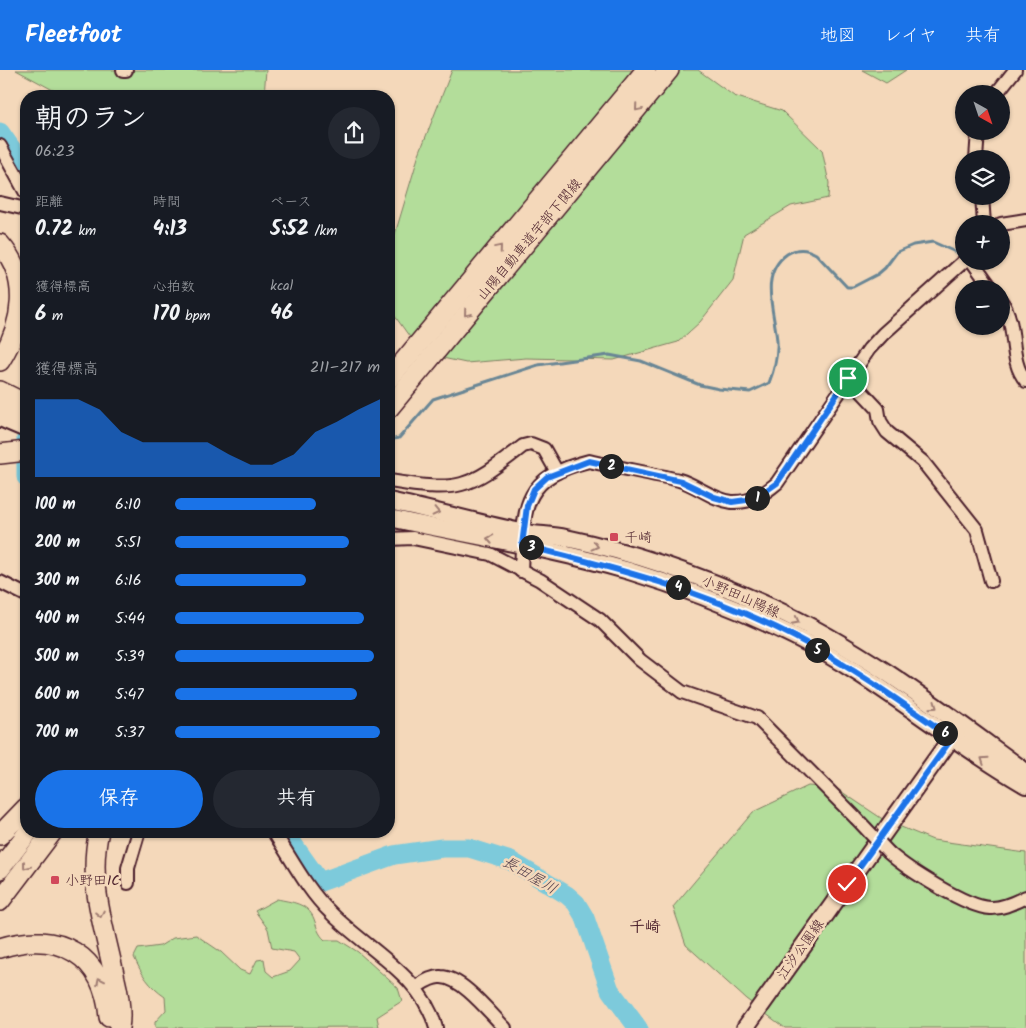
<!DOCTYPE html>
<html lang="ja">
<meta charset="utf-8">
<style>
:root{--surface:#171b24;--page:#242831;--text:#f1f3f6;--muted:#9ea1a6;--accent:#1a73e8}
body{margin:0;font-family:Kalam,"Klee One",sans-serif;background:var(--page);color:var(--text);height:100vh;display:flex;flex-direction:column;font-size:19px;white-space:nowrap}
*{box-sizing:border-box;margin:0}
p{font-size:16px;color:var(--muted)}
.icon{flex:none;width:28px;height:28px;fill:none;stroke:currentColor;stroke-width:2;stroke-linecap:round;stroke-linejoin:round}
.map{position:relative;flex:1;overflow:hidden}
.drawer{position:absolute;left:20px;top:20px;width:375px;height:748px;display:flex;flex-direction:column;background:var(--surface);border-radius:20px;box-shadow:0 1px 4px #0004}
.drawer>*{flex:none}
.needle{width:32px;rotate:140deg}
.controls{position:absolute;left:955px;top:15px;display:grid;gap:10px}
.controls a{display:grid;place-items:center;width:55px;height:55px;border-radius:50%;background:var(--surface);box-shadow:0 1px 4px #0004;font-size:25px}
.pin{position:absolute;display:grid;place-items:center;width:42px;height:42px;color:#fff;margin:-21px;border:2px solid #fff;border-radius:50%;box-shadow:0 1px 5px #0007}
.km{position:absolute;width:25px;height:25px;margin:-12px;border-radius:50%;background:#222;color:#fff;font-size:14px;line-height:25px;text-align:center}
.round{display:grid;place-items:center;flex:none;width:52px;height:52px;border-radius:26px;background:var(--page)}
.headline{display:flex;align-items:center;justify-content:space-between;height:85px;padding:0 15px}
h1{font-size:28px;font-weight:600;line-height:38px}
.metrics{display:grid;grid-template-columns:repeat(3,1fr);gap:8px;height:85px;padding:5px 15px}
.metrics div{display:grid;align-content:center}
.metrics b{font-size:21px;font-weight:600}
.metrics small{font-size:14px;font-weight:400}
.metrics p{font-size:14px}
.chart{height:140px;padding:10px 15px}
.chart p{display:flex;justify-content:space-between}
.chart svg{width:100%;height:90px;margin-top:5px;fill:var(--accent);opacity:.7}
.cta{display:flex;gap:10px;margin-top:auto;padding:10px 15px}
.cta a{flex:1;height:58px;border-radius:30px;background:var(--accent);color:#fff;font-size:20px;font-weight:600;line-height:58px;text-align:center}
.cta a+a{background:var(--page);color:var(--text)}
ul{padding:0 15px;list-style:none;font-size:16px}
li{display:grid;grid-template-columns:80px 60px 1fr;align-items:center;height:38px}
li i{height:12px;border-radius:6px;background:var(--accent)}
header{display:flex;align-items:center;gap:30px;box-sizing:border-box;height:70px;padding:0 25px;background:var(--accent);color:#fff}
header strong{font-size:24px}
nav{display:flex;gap:28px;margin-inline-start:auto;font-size:18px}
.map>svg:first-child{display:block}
.green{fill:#b3dd9a;stroke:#7e7e62}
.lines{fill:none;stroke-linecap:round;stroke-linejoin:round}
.stream{stroke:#698695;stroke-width:3}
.river{stroke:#7dcadb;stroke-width:19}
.minor-casing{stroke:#4a1f2b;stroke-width:16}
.major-casing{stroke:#4a1f2b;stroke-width:20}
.highway-casing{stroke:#4a1f2b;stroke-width:22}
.minor{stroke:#f4d8ba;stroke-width:12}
.major{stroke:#f4d8ba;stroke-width:16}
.highway{stroke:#f4d8ba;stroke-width:19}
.minor-bridge-casing{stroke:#4a1f2b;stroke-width:16;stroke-linecap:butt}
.minor-bridge{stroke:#f4d8ba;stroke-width:12}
.oneway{stroke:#9f7c72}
.route-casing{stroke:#fff;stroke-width:10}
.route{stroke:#1a73e8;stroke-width:6}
.poi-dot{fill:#d1495b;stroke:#f4d8ba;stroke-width:2}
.labels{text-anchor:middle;stroke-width:5;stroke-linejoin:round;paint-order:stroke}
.street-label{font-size:14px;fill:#4a1f2b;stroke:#f4d8ba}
.poi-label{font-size:14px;fill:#4a1f2b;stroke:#f4d8ba;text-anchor:start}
.water-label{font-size:15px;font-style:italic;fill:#54414e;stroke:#f4d8ba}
.quarter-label{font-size:16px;font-weight:bold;fill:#4a1f2b;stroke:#f4d8ba}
</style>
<header>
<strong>Fleetfoot</strong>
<nav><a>地図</a><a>レイヤ</a><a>共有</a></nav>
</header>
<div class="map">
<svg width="1026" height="958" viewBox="0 0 1026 958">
<rect width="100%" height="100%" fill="#f4d8ba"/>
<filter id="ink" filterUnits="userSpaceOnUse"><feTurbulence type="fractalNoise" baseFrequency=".02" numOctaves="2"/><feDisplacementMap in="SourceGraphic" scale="10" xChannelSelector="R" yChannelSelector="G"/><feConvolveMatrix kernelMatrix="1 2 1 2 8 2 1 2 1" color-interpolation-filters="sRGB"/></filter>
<g filter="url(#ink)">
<g class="green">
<polygon points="16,0 266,0 264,26 64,26"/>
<polygon points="452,0 698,0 734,26 782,41 822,80 829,113 828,128 791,136 744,164 733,210 700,252 678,272 614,290 526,288 466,293 433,286 412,270 389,238 389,184 419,84"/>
<polygon points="862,0 906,0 886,13"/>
<polygon points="808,716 836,718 884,750 933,770 1026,783 1026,958 785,958 746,929 686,875 673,837 753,742"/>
<path d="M 277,829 C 291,832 308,833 314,849 C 317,857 318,864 325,870 L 339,870 L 358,882 L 398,918 L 402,931 L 377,947 L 379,957 L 155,958 L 155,952 L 166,940 L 165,927 C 149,916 142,905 134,887 L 138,879 L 160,876 L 173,868 L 196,865 L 221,882 L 240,900 L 250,904 L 257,890 L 264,889 L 266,901 L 273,907 L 290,901 L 300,890 L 294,882 L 272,878 L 268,859 L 255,841 Z"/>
</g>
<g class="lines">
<path class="stream" d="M 389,370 L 399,368 L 433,329 L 538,295 L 609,285 L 641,291 L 700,315 L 719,319 L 750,322 L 769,313 C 774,300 778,285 777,271 C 775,242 758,205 787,184 C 796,178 806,178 816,184 L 847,217 L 853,217 L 878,204 L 885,198 L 897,182 L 913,175 L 933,172 L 962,185"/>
<g class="river">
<polyline points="0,62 26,99"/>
<polyline points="26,367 26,407"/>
<polyline points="284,761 320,812 394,785 442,778 469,778 511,791 567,825 576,833 585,848 610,920 638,958"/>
</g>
<g class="minor-casing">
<g id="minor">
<polyline points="123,0 126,0"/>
<polyline points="996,24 1015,0"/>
<polyline points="0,76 26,123"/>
<polyline points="976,89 978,61"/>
<polyline points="982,126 984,154"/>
<polyline points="0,133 26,139"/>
<polyline points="1001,154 1026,150"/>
<polyline points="972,191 992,219"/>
<path d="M 1001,231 C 1019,255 1007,289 1026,311"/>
<polyline points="849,308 878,339 880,351 887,362 923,392 977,460 991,511"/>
<path d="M 389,411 C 459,422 467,420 523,376 L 531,374 L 544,379 L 557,402"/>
<polyline points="389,469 413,468 490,484 540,510 600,550 640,590 682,622 757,648 856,748"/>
<path d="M 521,501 C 524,438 520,408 589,391 C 619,398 649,403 679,410 C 697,415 713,430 732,432 C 751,433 764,424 777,413 L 869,279 L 883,264 L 964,191"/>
<polyline points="0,512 26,525"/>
<path d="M 273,761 C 291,788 307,820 330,842 C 366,879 422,905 436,958"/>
<path d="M 889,783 C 907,799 966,837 990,838 C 1002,839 1015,832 1026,827"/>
<polyline points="128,813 128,798 139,761"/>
<path d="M 416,917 C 423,913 432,906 441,907 C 462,907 490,943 505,958"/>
</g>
</g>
<g class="major-casing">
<g id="major">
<polyline points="0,334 26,346"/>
<polyline points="0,348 26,359"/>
<path d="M 389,431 C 433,440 477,453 521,462 C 536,465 551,465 566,468 C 637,483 707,508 773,538 C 864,580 945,643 1026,702"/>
<path d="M 389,448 C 468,465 550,478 629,501 C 685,518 741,540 794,566 C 876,607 946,669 1026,715"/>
<polyline points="745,958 957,660"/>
</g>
</g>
<g class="highway-casing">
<g id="highway">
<path d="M 0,174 C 31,209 23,254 0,291"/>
<polyline points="389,309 646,0"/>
<polyline points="0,321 26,334"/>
<polyline points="389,338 669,0"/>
<polyline points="0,384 26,381"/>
<path d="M 99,761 C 87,812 105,859 115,909 C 119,925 122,941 119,958"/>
<polyline points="0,765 26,738"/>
<polyline points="0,799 29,761"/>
<polyline points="0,831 53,761"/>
<path d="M 0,878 C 58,859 104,885 109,947"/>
</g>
</g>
<use href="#minor" class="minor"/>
<use href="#major" class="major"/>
<use href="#highway" class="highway"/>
<g class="minor-bridge-casing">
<polyline id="minor-bridge" points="856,748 889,783"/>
</g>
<use href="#minor-bridge" class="minor-bridge"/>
</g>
<defs><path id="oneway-chevron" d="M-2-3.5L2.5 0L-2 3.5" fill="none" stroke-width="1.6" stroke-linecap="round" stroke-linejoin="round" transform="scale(1.25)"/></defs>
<g class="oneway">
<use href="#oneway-chevron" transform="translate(638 38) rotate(130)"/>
<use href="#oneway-chevron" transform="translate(499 178) rotate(-50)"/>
<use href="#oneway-chevron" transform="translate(467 243) rotate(130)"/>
<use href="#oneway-chevron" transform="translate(436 442) rotate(13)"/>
<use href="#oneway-chevron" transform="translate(490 469) rotate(-169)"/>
<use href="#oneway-chevron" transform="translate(595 476) rotate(14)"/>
<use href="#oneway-chevron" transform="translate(796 551) rotate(28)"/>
<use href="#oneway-chevron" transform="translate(934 636) rotate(35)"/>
<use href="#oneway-chevron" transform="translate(984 690) rotate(-146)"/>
<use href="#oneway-chevron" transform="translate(26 796) rotate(127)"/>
<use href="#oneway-chevron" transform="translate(100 844) rotate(78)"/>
<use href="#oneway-chevron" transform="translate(100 911) rotate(-116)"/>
</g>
</g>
<g class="lines" filter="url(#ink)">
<g class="route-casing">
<path id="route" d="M 847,814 L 952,668 C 901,632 850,596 795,567 C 709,522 616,498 522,475 L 527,436 L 534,419 L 547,407 L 589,391 L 681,411 L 714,427 L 732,432 L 754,429 L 777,413 L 848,308"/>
</g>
<use href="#route" class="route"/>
</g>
<g class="poi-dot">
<rect x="609" y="462" width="10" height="10" rx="2.5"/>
<rect x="50" y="805" width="10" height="10" rx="2.5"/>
</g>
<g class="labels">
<g class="street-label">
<text transform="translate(529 169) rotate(-50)" y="5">山陽自動車道宇部下関線</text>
<text transform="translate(741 526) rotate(24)" y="5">小野田山陽線</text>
<text transform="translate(800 879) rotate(-55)" y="5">江汐公園線</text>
</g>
<g class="poi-label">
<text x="624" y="472">千崎</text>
<text x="65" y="815">小野田IC</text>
</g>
<g class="water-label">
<text transform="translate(530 805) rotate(30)" y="5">長田屋川</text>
</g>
<g class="quarter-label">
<text x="645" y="862">千崎</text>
</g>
</g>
</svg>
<div class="controls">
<a><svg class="needle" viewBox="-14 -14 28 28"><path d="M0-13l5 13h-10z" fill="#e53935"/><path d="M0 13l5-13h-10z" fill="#9ea1a6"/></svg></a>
<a><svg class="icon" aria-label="layers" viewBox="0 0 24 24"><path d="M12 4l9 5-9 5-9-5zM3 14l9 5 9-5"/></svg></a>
<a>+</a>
<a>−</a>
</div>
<div class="pin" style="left:848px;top:308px;background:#1e9e55"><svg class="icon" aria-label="arrive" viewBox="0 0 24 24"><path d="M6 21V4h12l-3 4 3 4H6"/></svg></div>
<div class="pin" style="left:847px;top:814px;background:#d93025"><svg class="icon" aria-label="check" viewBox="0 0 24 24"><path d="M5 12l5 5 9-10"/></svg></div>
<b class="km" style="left:757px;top:428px">1</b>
<b class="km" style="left:611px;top:396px">2</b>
<b class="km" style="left:531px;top:477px">3</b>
<b class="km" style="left:678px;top:517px">4</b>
<b class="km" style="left:817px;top:580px">5</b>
<b class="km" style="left:945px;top:663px">6</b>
<section class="drawer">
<div class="headline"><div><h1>朝のラン</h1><p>06:23</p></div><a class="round"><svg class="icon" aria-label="share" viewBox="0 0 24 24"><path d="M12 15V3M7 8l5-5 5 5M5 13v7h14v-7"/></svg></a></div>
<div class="metrics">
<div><p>距離</p><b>0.72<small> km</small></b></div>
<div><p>時間</p><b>4:13</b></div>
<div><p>ペース</p><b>5:52<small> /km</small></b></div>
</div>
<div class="metrics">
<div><p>獲得標高</p><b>6<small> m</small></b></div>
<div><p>心拍数</p><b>170<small> bpm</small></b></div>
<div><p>kcal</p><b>46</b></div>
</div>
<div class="chart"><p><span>獲得標高</span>211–217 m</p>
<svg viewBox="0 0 160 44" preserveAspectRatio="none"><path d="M0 44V6L10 6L20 6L30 11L40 22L50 27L60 27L70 27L80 27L90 33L100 38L110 38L120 33L130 22L140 17L150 11L160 6V44z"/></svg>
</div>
<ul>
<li><b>100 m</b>6:10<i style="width:69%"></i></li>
<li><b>200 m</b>5:51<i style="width:85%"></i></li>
<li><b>300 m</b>6:16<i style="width:64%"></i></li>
<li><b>400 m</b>5:44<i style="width:92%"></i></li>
<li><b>500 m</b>5:39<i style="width:97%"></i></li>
<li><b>600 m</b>5:47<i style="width:89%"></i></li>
<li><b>700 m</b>5:37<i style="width:100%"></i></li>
</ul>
<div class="cta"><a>保存</a><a>共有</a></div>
</section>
</div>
